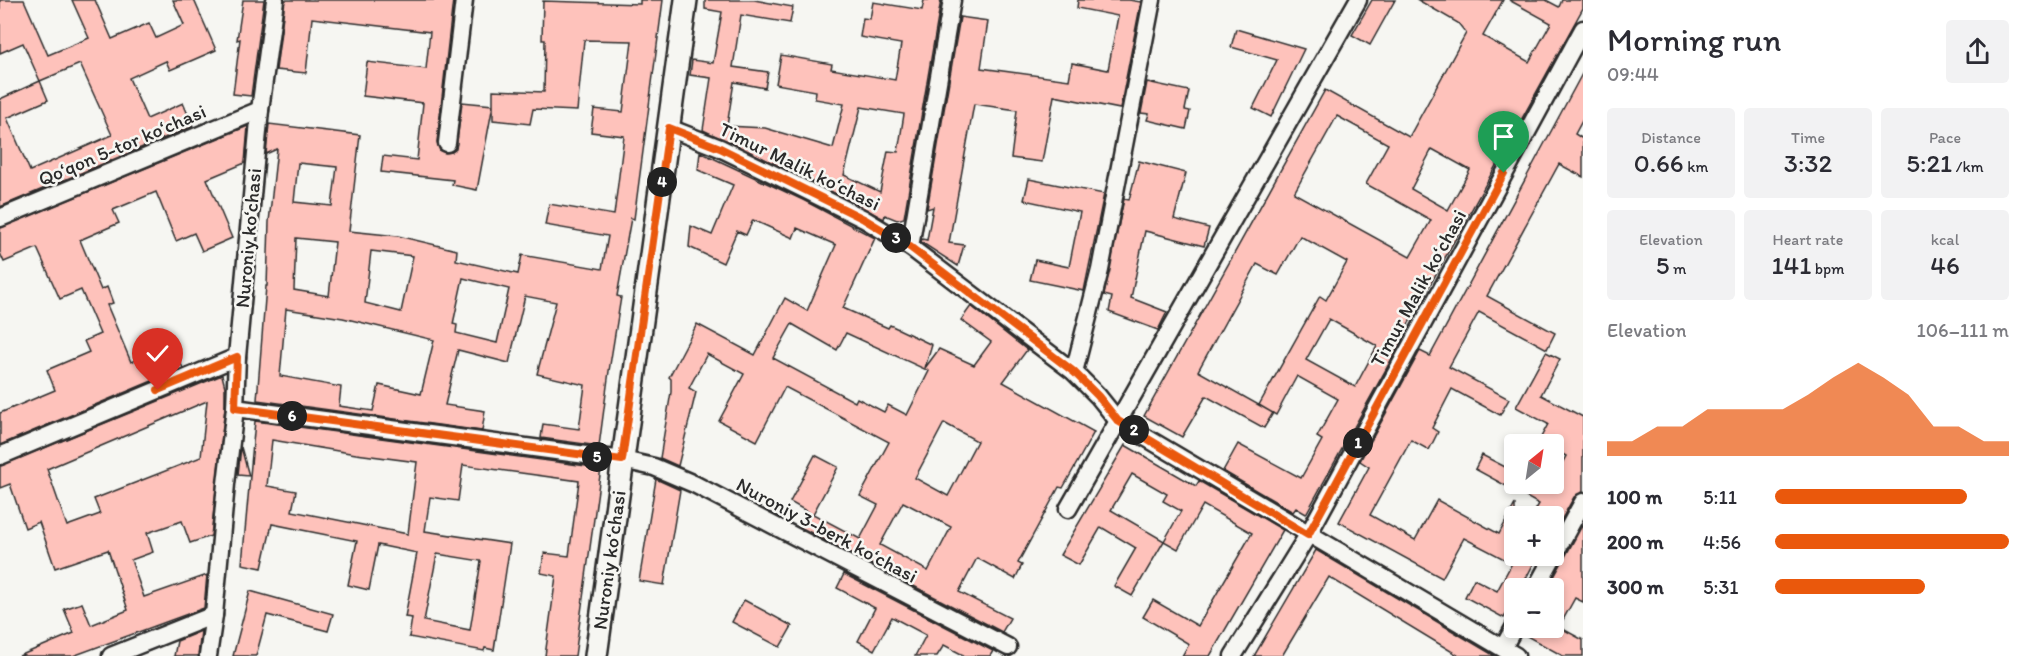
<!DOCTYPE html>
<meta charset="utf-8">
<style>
:root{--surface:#fff;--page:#f2f2f3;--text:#2b2b33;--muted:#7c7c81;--accent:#ea580c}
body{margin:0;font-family:Itim,sans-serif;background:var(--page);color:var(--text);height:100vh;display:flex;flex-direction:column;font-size:22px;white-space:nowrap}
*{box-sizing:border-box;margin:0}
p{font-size:20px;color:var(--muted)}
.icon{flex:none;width:33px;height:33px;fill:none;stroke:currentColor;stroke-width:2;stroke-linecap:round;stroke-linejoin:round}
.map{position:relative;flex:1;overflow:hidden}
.drawer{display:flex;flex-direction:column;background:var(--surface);width:450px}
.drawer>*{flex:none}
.needle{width:39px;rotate:30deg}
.tools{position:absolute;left:1504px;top:434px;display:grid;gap:12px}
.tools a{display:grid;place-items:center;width:60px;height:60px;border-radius:6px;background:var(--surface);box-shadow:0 3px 9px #0003;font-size:30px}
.pin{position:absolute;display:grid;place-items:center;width:51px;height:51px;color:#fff;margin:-62px -26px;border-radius:50% 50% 50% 0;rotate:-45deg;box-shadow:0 0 6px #0007}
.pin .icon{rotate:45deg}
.km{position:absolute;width:30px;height:30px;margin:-15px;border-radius:50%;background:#222;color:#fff;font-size:16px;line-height:30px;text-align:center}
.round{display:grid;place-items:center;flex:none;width:63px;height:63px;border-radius:6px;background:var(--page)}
.overview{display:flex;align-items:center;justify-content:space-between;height:102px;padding:0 24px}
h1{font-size:33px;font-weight:600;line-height:45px}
.metrics{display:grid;grid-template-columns:repeat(3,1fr);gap:9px;height:102px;padding:6px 24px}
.metrics div{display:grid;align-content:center;border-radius:6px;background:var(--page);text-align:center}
.metrics b{font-size:26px;font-weight:600}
.metrics small{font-size:16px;font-weight:400}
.metrics p{font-size:16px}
.chart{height:168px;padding:12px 24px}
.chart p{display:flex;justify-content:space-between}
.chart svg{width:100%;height:108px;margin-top:6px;fill:var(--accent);opacity:.7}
ul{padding:0 24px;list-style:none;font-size:20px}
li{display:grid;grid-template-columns:96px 72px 1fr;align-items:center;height:45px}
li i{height:15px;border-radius:8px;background:var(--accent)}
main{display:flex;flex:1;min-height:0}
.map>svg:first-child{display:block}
.building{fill:#fec2bb;stroke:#2b2b2b;stroke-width:1.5;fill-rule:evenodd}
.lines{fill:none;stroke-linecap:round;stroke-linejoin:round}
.minor-casing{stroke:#2b2b2b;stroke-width:21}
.tertiary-casing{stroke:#2b2b2b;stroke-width:26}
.minor{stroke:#f6f6f2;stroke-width:16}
.tertiary{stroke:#f6f6f2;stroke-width:21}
.route-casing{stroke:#fff;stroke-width:12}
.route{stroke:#ea580c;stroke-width:8}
.labels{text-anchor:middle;stroke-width:5;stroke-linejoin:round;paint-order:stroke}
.street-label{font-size:20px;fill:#2b2b2b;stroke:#f6f6f2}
</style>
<main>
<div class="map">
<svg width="1583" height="656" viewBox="0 0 1583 656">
<rect width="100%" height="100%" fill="#f6f6f2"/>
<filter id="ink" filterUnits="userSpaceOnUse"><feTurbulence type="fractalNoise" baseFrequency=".0167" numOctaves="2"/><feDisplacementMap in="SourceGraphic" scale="12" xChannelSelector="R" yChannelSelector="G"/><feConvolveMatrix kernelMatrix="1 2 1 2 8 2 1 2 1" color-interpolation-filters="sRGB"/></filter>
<g filter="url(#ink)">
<g class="building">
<path d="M 0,0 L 24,0 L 48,55 L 89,38 L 72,0 L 95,0 L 112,39 L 149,23 L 156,38 L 184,25 L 173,0 L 194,0 L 216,50 L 170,70 L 166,61 L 129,78 L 147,119 L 183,103 L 193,126 L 0,207 L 0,99 L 40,81 L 23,43 L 0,53 ZM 80,64 L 112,135 L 30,171 L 7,118 L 48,100 L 40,81 Z"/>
<polygon points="243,0 264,0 251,96 233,94 240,39 237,40"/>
<polygon points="285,0 453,0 437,142 440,151 445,153 452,152 456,149 462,102 493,105 477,190 452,185 453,180 381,172 383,156 417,160 423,103 363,96 367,62 426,69 430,32 312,18 306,73 276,70"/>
<path d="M 640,0 L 663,0 L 634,219 L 631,218 L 617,296 L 621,297 L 609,371 L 599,446 L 541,438 L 543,424 L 579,429 L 585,385 L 537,374 L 556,302 L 525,296 L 509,363 L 458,350 L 445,405 L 485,411 L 482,431 L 257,400 L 266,286 L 267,286 L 269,222 L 277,149 L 266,154 L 269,124 L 360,135 L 349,231 L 398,236 L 457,250 L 456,260 L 518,274 L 522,255 L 602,269 L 608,236 L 545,225 L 549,204 L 614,215 L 624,136 L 591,132 L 594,109 L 623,112 L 632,41 L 584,40 L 577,111 L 533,109 L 530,124 L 493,120 L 493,90 L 544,92 L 545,40 L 542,40 L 543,1 L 640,4 ZM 298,163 L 337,167 L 332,206 L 294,202 ZM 296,238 L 335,242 L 329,296 L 294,290 ZM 371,251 L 413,256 L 401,312 L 365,303 ZM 463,278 L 509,289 L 497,343 L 456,333 L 457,325 L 453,324 ZM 286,309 L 343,318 L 434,340 L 421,394 L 379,385 L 373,411 L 339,406 L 341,387 L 280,376 Z"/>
<path d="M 705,0 L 754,0 L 793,7 L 790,23 L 741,15 L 733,67 L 768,72 L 765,88 L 734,82 L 727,126 L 765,128 L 833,148 L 844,104 L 815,99 L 816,91 L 776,84 L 781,55 L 832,64 L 831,69 L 895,80 L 901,44 L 860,37 L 863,18 L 870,19 L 873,2 L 922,10 L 924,0 L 941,0 L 904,218 L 897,220 L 885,215 L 884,219 L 813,182 L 703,130 L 711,78 L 690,75 L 692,60 L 713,63 L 722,12 L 705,9 ZM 861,107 L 904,114 L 898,152 L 888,151 L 880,192 L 844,175 Z"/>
<polygon points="1078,0 1129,0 1141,2 1120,109 1054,96 1042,162 1011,158 1017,110 974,104 949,243 964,245 958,266 921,242 922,239 927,240 933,207 927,209 960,17 988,21 981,68 1069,80 1072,63 1108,70 1118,16 1077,8"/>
<polygon points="1372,0 1395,0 1370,45 1352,35"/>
<path d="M 1418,0 L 1503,0 L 1483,36 L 1529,62 L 1551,23 L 1509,0 L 1546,0 L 1559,7 L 1562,0 L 1583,0 L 1583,8 L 1399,341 L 1401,342 L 1306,514 L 1296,508 L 1293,512 L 1223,471 L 1238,444 L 1301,478 L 1322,440 L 1317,437 L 1338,399 L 1297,376 L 1276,415 L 1259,405 L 1320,296 L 1326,300 L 1347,262 L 1300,236 L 1278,275 L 1257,264 L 1198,371 L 1273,413 L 1264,428 L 1206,396 L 1182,437 L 1144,416 L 1325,90 L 1409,137 L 1466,33 L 1458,23 ZM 1337,116 L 1388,144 L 1366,184 L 1431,220 L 1410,257 L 1294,193 ZM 1432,149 L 1470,170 L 1448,210 L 1411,189 ZM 1329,319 L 1377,346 L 1355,387 L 1306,360 Z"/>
<polygon points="1236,29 1304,49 1271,117 1253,108 1277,60 1231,47"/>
<polygon points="1583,72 1583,119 1575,134 1583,139 1583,177 1559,164 1487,296 1555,333 1547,349 1479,312 1449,367 1509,399 1500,415 1452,389 1432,428 1438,432 1429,450 1411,440 1370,515 1415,540 1437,500 1499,534 1515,504 1515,557 1516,555 1538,555 1521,588 1515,588 1515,598 1504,618 1465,597 1474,579 1497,591 1512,563 1464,538 1442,578 1339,522 1369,467 1360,461 1420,351 1430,356"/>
<polygon points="1147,82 1189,91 1185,110 1190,111 1186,129 1147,120 1149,114 1141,113"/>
<polygon points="248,126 245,163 207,179 232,238 202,251 194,233 176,241 156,192 113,210 119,223 80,240 101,290 107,287 113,303 107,305 131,362 172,344 183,368 0,445 0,413 55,390 47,370 89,352 84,341 100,334 81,290 60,299 37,248 4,262 0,253 0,228"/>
<path d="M 700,152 L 803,200 L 875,238 L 843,308 L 888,328 L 890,325 L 932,345 L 925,368 L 939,349 L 974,365 L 991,342 L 961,320 L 971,306 L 1027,350 L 1003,382 L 1094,432 L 1063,488 L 1059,487 L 1018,563 L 1022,565 L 1015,579 L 977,558 L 959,592 L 1010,618 L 1002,632 L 800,527 L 808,512 L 790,502 L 815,455 L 838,467 L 813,514 L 860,539 L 878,505 L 860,496 L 889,442 L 785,387 L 757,441 L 719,421 L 744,374 L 707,354 L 689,388 L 696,392 L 678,466 L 660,458 L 671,392 L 671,379 L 669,377 L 697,324 L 755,355 L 785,298 L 807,311 L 836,245 L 797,228 L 793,238 L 753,220 L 746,235 L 737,231 L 723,263 L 689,247 L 691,226 L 712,235 L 733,185 L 698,170 ZM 792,324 L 837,350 L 846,333 L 929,371 L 907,415 L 888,405 L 884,412 L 857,398 L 855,402 L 773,358 ZM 944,423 L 977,441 L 948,496 L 915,478 ZM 903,502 L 951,527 L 928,571 L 880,545 Z"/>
<polygon points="1139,161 1186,173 1174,219 1209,228 1204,246 1145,231 1131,298 1167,312 1158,330 1109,312 1112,297 1104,295 1124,199 1129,200"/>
<polygon points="1029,179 1104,194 1084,291 1030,280 1035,260 1069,267 1080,212 1024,200"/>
<polygon points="1546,352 1560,359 1541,395 1583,417 1583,492 1574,497 1554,533 1554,516 1532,516 1539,504 1475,469 1482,455 1515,472 1515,483 1535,483 1547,490 1551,483 1554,483 1554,478 1566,456 1554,449 1554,444 1545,444 1539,441 1548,424 1516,407"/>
<path d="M 222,375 L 225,387 L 225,407 L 211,536 L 190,543 L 182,521 L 147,533 L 153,552 L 131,560 L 144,597 L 207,575 L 204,608 L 73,656 L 19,656 L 74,633 L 64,609 L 82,603 L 91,625 L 128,610 L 108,550 L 55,568 L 39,522 L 25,528 L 10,484 L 0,488 L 0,466 ZM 207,401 L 201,457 L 94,499 L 100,514 L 67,526 L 47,469 Z"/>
<path d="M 255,421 L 601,468 L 575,656 L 545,656 L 556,576 L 541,573 L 544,553 L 569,556 L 579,481 L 463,465 L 458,501 L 430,497 L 425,531 L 510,544 L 494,650 L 485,648 L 484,651 L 409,637 L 412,618 L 405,617 L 417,553 L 378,545 L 369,590 L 348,585 L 357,541 L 272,524 L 262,568 L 242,564 ZM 272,440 L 356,454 L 417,462 L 408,534 L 292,511 L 296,491 L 267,486 ZM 437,554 L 481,561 L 470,630 L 424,621 Z"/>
<path d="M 1125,445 L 1196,486 L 1199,481 L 1283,530 L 1210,656 L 1182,656 L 1189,644 L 1143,617 L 1153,600 L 1198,626 L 1252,533 L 1203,505 L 1178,549 L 1164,541 L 1132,596 L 1114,586 L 1136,548 L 1101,527 L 1079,565 L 1060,555 ZM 1132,474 L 1167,494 L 1163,501 L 1181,511 L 1164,541 L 1111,510 Z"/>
<polygon points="241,447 249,476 238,475"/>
<polygon points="656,479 680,490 664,585 639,581"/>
<polygon points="1583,524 1583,602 1575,598 1559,627 1583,640 1583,656 1563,656 1523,634 1525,627 1554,627 1554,577"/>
<polygon points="1316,550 1495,656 1459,656 1329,577 1282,656 1254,656"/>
<polygon points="844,574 993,651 990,656 965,656 944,645 937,656 915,656 926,635 892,617 874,650 858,641 875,608 837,588"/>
<polygon points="250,591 333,614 328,631 267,615 256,656 233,656"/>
<polygon points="744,600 792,626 780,647 732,622"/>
<polygon points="201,631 198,656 174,656 177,641"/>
</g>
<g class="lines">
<g class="minor-casing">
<g id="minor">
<polyline points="669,128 720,148 808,191 864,219 910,247 1074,372 1098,396 1118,421 1516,656"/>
<polyline points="447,143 464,0"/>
<polyline points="0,218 260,110"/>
<polyline points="910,247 952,0"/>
<polyline points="1074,372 1100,270 1152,0"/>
<polyline points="235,408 623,460 654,467 694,484 1008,647"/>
<polyline points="0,456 237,357"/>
<polyline points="1068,509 1358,0"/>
<polyline points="1554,555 1583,502"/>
<polyline points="1536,588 1554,555"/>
<polyline points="1503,648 1515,626"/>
<polyline points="111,656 214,615"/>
<polyline points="208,656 214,615 226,484 235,408 237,357 260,110 275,0"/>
<polyline points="1233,656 1308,535 1583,29"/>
</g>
</g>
<g class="tertiary-casing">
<polyline id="tertiary" points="596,656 686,0"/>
</g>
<use href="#minor" class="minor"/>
<use href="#tertiary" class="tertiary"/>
</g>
</g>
<g class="lines" filter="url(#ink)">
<g class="route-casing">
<polyline id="route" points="158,390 237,357 235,408 622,460 669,128 720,148 864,219 910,247 1074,372 1098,396 1118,421 1308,535 1504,173"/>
</g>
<use href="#route" class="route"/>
</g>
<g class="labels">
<g class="street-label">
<text transform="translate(122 145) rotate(-23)" y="7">Qoʻqon 5-tor koʻchasi</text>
<text transform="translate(800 166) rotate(26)" y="7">Timur Malik koʻchasi</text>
<text transform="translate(248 238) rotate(-85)" y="7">Nuroniy koʻchasi</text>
<text transform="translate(1418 288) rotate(-61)" y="7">Timur Malik koʻchasi</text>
<text transform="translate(827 530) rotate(28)" y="7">Nuroniy 3-berk koʻchasi</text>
<text transform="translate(609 560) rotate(-82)" y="7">Nuroniy koʻchasi</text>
</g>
</g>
</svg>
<div class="tools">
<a><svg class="needle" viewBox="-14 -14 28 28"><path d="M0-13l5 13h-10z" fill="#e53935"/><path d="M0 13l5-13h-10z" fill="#7c7c81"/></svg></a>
<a>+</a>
<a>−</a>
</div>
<div class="pin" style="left:1504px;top:173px;background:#1e9e55"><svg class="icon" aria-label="arrive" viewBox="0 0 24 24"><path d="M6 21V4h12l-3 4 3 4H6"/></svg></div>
<div class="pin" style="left:158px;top:390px;background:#d93025"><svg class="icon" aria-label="check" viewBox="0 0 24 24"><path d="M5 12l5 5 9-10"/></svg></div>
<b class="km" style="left:1358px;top:443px">1</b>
<b class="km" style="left:1134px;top:430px">2</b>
<b class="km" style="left:896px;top:238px">3</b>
<b class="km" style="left:662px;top:182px">4</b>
<b class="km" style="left:597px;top:457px">5</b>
<b class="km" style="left:292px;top:416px">6</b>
</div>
<section class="drawer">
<div class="overview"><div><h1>Morning run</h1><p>09:44</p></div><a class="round"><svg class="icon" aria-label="share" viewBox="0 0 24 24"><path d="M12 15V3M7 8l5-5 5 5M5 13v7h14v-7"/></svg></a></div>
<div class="metrics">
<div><p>Distance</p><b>0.66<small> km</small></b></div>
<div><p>Time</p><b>3:32</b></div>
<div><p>Pace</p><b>5:21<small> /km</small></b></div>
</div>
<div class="metrics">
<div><p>Elevation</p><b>5<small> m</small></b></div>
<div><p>Heart rate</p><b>141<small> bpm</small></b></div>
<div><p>kcal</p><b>46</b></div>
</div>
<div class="chart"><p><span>Elevation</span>106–111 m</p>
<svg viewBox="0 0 160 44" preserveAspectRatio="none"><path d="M0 44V38L10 38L20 32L30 32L40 25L50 25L60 25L70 25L80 19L90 12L100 6L110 12L120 19L130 32L140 32L150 38L160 38V44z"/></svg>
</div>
<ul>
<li><b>100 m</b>5:11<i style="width:82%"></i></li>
<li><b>200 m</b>4:56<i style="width:100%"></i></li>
<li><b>300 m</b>5:31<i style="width:64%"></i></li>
</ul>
</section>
</main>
